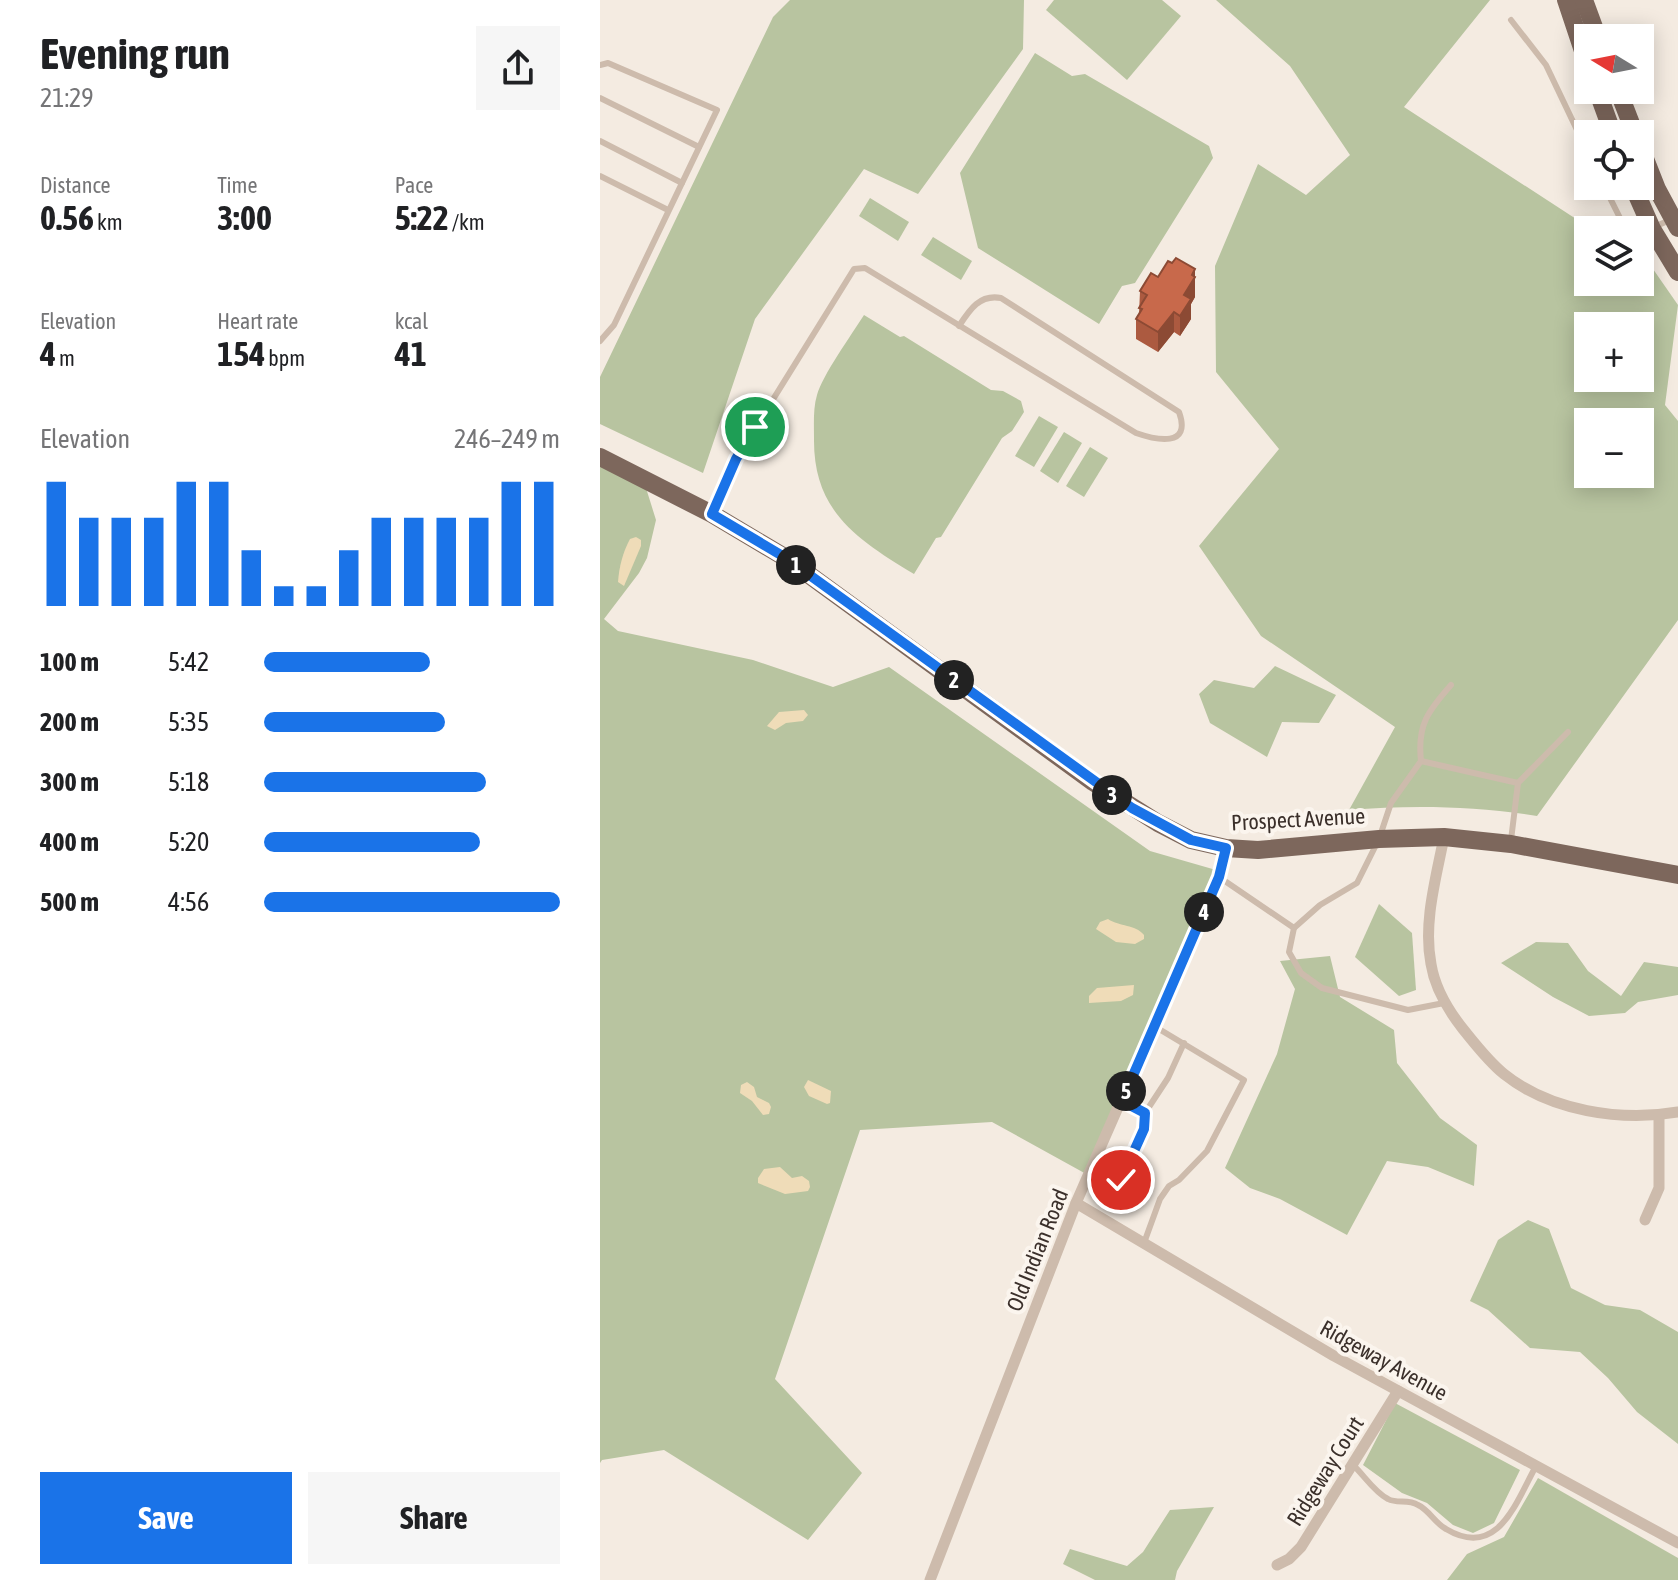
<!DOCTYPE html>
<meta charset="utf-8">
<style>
:root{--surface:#fff;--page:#f6f6f6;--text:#202124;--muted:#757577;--accent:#1a73e8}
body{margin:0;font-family:"Asap Condensed",sans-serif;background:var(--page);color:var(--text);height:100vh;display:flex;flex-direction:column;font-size:30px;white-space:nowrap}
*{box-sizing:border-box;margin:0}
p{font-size:26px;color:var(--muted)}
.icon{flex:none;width:44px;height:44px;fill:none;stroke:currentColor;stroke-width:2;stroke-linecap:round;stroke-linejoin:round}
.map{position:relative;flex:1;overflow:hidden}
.sheet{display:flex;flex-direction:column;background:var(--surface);width:600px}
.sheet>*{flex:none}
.needle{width:52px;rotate:280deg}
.controls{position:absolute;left:974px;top:24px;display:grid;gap:16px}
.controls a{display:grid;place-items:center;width:80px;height:80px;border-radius:0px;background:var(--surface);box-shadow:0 4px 20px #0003;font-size:40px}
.pin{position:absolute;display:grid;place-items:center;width:68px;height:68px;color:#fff;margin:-34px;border:4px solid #fff;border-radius:50%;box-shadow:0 2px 8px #0007}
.km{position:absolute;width:40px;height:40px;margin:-20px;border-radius:50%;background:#222;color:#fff;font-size:22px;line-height:40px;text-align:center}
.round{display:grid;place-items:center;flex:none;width:84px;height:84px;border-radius:0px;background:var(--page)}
.summary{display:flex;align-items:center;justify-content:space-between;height:136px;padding:0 40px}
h1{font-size:44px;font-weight:700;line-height:60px}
.stats{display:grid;grid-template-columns:repeat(3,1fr);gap:12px;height:136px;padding:8px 40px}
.stats div{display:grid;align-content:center}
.stats b{font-size:34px;font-weight:700}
.stats small{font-size:22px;font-weight:400}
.stats p{font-size:22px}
.chart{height:224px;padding:16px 40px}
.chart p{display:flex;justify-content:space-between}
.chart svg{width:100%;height:144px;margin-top:8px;stroke:var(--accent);stroke-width:6}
.cta{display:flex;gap:16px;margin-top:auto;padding:16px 40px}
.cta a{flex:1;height:92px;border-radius:0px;background:var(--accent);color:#fff;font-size:32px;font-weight:700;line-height:92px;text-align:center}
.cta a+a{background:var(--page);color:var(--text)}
ul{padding:0 40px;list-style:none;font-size:26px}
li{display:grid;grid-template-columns:128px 96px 1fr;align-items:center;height:60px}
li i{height:20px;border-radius:10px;background:var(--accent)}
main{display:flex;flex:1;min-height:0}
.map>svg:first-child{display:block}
.green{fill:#b8c4a0;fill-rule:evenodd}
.sand{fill:#efdcb8}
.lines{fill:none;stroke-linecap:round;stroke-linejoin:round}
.lane{stroke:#cdbbac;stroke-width:6}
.street{stroke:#cdbbac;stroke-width:11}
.primary{stroke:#7d675c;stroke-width:18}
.wall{fill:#ac5a40}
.shaded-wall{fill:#8c4a34}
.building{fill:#c8694b;stroke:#8c4a34;stroke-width:2}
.route-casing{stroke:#fff;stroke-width:16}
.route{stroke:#1a73e8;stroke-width:10}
.labels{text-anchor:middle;stroke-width:8;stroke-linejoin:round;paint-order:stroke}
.street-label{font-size:22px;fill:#3b302b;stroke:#fbf5ee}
</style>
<main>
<section class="sheet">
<div class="summary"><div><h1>Evening run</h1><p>21:29</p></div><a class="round"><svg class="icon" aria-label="share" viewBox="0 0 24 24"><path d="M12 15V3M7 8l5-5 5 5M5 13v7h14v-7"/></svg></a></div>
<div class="stats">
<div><p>Distance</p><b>0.56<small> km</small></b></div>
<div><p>Time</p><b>3:00</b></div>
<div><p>Pace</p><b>5:22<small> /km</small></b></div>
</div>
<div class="stats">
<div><p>Elevation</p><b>4<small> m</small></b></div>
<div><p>Heart rate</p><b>154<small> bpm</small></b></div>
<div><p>kcal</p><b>41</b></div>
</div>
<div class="chart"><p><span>Elevation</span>246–249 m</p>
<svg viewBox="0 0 160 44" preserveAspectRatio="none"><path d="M5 44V6M15 44V17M25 44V17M35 44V17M45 44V6M55 44V6M65 44V27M75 44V38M85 44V38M95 44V27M105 44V17M115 44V17M125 44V17M135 44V17M145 44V6M155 44V6"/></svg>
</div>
<ul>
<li><b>100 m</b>5:42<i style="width:56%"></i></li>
<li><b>200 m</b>5:35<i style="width:61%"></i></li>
<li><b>300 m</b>5:18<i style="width:75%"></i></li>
<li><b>400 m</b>5:20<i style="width:73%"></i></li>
<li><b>500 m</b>4:56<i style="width:100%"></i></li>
</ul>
<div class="cta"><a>Save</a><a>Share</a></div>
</section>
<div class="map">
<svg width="1078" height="1580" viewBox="0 0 1078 1580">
<rect width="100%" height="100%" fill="#f4ebe1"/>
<g class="green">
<polygon points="190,0 424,0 423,49 318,194 264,169 155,319 103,473 0,424 0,377 173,17"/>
<polygon points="454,0 562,0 581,16 527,80 446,10"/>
<path d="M 616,0 L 890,0 L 804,107 L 993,230 L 988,230 L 988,282 L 1040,282 L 1040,260 L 1053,269 L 1078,305 L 1065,405 L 1078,421 L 1078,620 L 937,816 C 874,806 812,805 749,810 L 795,727 L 661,636 L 599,546 L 679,449 L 616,372 L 615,266 L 658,164 L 706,195 L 750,155 L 690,66 ZM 988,326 L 1040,326 L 1040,378 L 988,378 ZM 988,422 L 1040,422 L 1040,474 L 988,474 Z"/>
<polygon points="435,53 472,76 485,74 609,146 613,158 535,283 522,286 499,324 378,248 360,173"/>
<polygon points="270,198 309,222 298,241 259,216"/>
<polygon points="333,237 372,261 361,280 321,255"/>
<path d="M 264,315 L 300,337 L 304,336 L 391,390 L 403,391 L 421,401 L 424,412 L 412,431 L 402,438 L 341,537 L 336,538 L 314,574 C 258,540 213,512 214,438 C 214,425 213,408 217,395 C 222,376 252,334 264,315 Z"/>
<polygon points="439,416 458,427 434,467 415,456"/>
<polygon points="464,432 482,443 458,483 440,471"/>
<polygon points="490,447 508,458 484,497 466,486"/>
<polygon points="0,466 46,488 56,520 47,558 39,573 4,619 18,631 153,660 233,687 289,667 550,851 616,870 488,1175 392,1122 260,1130 175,1379 262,1473 208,1540 64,1450 2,1460 0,1463"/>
<polygon points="675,666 736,695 719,723 682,722 667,757 610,723 599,694 614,680 654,688"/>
<polygon points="779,904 812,933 816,990 799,996 755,957"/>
<polygon points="936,942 968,943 988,971 1021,996 1044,962 1078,967 1078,995 1038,1002 1025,1013 989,1016 953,997 901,963"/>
<polygon points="730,956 740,997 794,1030 797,1063 840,1118 877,1145 874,1186 828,1167 787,1161 747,1235 680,1199 650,1188 625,1168 677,1054 695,989 680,961"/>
<polygon points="928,1220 949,1229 971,1288 1005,1305 1040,1310 1078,1332 1078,1444 1037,1412 1008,1378 980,1352 930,1348 888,1310 870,1301 898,1240"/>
<polygon points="795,1403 920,1470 894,1523 873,1533 853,1525 827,1503 802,1493 763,1465"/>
<polygon points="938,1478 1078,1558 1078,1580 847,1580 867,1554 904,1537"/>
<polygon points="614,1507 577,1571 575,1580 495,1580 463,1564 470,1549 527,1566 543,1552 570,1510"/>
</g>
<g class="sand">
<path d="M 36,537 L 41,540 L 41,546 L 24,586 L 18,582 C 19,567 23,552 30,539 Z"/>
<polygon points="204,710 208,715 203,721 186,723 175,730 167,726 179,712"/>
<path d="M 508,919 C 520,927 535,924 544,935 L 544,939 L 535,944 L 516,942 L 496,929 L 500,922 Z"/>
<polygon points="534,985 533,995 521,1001 489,1003 489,996 497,988"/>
<polygon points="208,1080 231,1091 230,1103 227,1104 209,1096 204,1087"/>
<polygon points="147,1082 154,1087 157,1097 169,1103 171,1107 169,1114 163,1115 152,1101 140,1093 141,1085"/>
<polygon points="180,1167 192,1178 202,1176 209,1181 210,1187 208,1191 185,1194 158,1183 158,1178 164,1169"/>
</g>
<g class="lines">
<g class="lane">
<polyline points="911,20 946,65 988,153"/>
<polyline points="0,65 8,63 117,110 14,325 0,341"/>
<polyline points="0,98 99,147"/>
<polyline points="0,141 82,183"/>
<polyline points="0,176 68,210"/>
<polyline points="1004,186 1026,230"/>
<polyline points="1040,233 1070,220"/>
<path d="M 114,511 L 136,459 L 254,269 L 265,268 L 536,433 C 556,440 592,448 579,412 L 401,298 C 380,294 370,309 359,326"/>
<polyline points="821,761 918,783"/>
<polyline points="911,840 918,783 968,732"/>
<polyline points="619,877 694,928"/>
<path d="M 844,1003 L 808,1010 L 722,988 L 701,973 L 689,952 L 694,928 L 720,905 L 757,883 L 779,839 L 791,803 L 821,761 C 817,725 828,711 851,685"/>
<polyline points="522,1101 545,1113 568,1078 584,1043"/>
<polyline points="490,1173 512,1182 521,1180 544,1129 545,1113"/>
<polyline points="544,1243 560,1199 569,1186 579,1180 607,1151 644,1080 554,1026"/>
<path d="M 753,1465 C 764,1475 774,1492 788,1499 C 797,1504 808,1499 818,1505 C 829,1510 835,1523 846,1529 C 898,1560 916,1502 936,1466"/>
</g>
<g class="street">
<path d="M 844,837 C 836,878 823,923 831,964 C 835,989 848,1010 863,1029 C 876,1045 888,1061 904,1074 C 950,1111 1021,1122 1078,1112"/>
<polyline points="476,1203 734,1356 1078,1543"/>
<polyline points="1045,1220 1059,1188 1059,1116"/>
<polyline points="677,1565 689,1559 701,1547 798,1391"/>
<polyline points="330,1580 476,1203 619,877 626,848"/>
</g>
<g class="primary">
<polyline points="966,0 988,66"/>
<polyline points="984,0 998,38"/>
<polyline points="997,90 1013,134"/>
<polyline points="1018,90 1035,134"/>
<polyline points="1040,146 1057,189 1078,228"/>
<polyline points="1033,186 1052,229 1078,272"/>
<polyline points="0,457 112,514 186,558 493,782 558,823 591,840 626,848 658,850 779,839 844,837 911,844 1078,875"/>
</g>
</g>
<polygon class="wall" points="595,269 595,297 591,304 591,319 580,336 574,332 558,352 536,339 536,319 539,314 540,291 558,277"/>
<g class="shaded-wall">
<polygon points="595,269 595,297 591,304 591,319 580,336 580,316 584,295"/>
<polygon points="574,312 574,332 558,352 558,332"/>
</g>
<polygon class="building" points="576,258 595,269 592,275 595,277 584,295 591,299 580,316 574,312 558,332 536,319 542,309 539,308 547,295 540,291 551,273 558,277 568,261 572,263"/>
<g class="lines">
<g class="route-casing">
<polyline id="route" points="155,427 136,459 112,514 186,558 532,808 591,840 626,848 619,877 522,1101 545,1113 544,1129 521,1180"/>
</g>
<use href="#route" class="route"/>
</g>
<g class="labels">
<g class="street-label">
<text transform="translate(698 819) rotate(-3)" y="8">Prospect Avenue</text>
<text transform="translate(437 1250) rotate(-68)" y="8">Old Indian Road</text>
<text transform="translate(784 1360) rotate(29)" y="8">Ridgeway Avenue</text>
<text transform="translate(725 1471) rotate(-58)" y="8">Ridgeway Court</text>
</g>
</g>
</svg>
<div class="controls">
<a><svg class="needle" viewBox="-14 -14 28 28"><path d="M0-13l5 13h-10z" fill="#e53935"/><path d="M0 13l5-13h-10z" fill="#757577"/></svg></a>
<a><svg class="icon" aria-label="locate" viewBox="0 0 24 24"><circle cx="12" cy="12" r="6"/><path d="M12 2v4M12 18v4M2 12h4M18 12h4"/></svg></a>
<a><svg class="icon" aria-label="layers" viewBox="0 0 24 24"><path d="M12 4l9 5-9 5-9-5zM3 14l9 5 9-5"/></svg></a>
<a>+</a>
<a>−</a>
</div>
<div class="pin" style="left:155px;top:427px;background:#1e9e55"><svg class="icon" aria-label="arrive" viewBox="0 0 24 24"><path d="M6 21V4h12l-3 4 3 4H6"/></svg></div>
<div class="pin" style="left:521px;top:1180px;background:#d93025"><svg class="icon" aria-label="check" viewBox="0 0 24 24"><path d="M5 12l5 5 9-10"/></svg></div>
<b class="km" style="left:196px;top:565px">1</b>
<b class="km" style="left:354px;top:680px">2</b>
<b class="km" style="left:512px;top:795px">3</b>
<b class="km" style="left:604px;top:912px">4</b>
<b class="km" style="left:526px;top:1091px">5</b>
</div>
</main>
